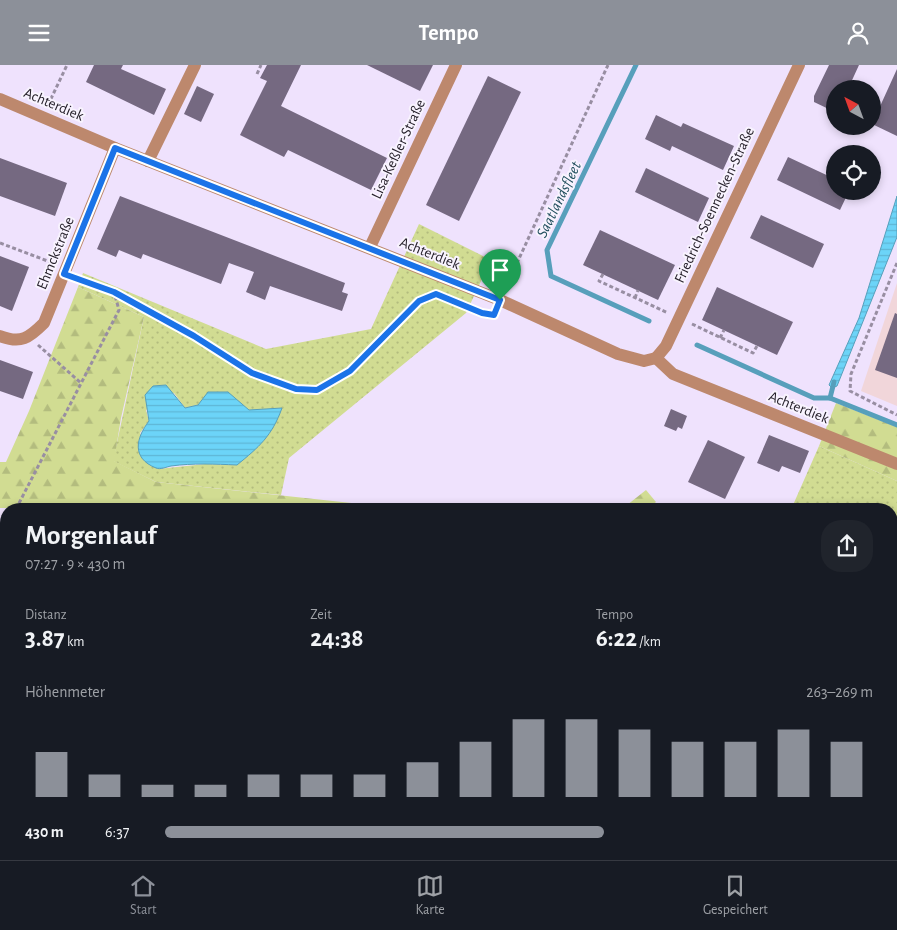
<!DOCTYPE html>
<html lang="de">
<meta charset="utf-8">
<style>
:root{--surface:#171b24;--page:#20242c;--text:#f1f3f6;--muted:#9ea1a6;--line:#363941;--accent:#8c9099}
body{margin:0;font-family:"Alegreya Sans",sans-serif;background:var(--page);color:var(--text);height:100vh;display:flex;flex-direction:column;font-size:19px;white-space:nowrap}
*{box-sizing:border-box;margin:0}
p{font-size:16px;color:var(--muted)}
.icon{flex:none;width:28px;height:28px;fill:none;stroke:currentColor;stroke-width:2;stroke-linecap:round;stroke-linejoin:round}
.map{position:relative;flex:1;overflow:hidden}
.side{position:absolute;left:0px;top:438px;width:898px;height:358px;display:flex;flex-direction:column;background:var(--surface);border-radius:20px 20px 0 0;box-shadow:0 2px 8px #0003}
.side>*{flex:none}
.needle{width:32px;rotate:319deg}
.tools{position:absolute;left:826px;top:15px;display:grid;gap:10px}
.tools a{display:grid;place-items:center;width:55px;height:55px;border-radius:50%;background:var(--surface);box-shadow:0 2px 8px #0003;font-size:25px}
.pin{position:absolute;display:grid;place-items:center;width:42px;height:42px;color:#fff;margin:-51px -21px;border-radius:50% 50% 50% 0;rotate:-45deg;box-shadow:0 0 5px #0007}
.pin .icon{rotate:45deg}
.round{display:grid;place-items:center;flex:none;width:52px;height:52px;border-radius:20px;background:var(--page)}
.head{display:flex;align-items:center;justify-content:space-between;height:85px;padding:0 25px}
h1{font-size:28px;font-weight:700;line-height:38px}
.stats{display:grid;grid-template-columns:repeat(3,1fr);gap:8px;height:85px;padding:5px 25px}
.stats div{display:grid;align-content:center}
.stats b{font-size:25px;font-weight:700}
.stats small{font-size:14px;font-weight:400}
.stats p{font-size:14px}
.chart{height:140px;padding:10px 25px}
.chart p{display:flex;justify-content:space-between}
.chart svg{width:100%;height:90px;margin-top:5px;stroke:var(--accent);stroke-width:6}
ul{padding:0 25px;list-style:none;font-size:16px}
li{display:grid;grid-template-columns:80px 60px 1fr;align-items:center;height:38px}
li i{height:12px;border-radius:6px;background:var(--accent)}
header{display:flex;justify-content:space-between;align-items:center;height:65px;padding:0 25px;background:var(--accent);color:#fff;font-size:22px;font-weight:700}
.menu{display:flex;justify-content:space-around;align-items:center;height:70px;border-top:1px solid var(--line);background:var(--surface);font-size:14px;color:var(--muted)}
.menu a{display:grid;justify-items:center;gap:2px}
.menu .active{color:var(--accent)}
.map>svg:first-child{display:block}
.education{fill:#f1d6da}
.grass{fill:url(#grass-dots);fill-rule:evenodd}
.forest{fill:url(#forest-firs)}
.park{fill:url(#park-crowns)}
.garden{fill:#d1dc92}
.water{fill:url(#water-rules);stroke:#579fbb}
.lines{fill:none;stroke-linecap:round;stroke-linejoin:round}
.stream{stroke:#579fbb;stroke-width:5}
.building{fill:#756981}
.path{stroke:#988ea2;stroke-width:3;stroke-dasharray:4 2.5;stroke-linecap:butt}
.minor{stroke:#bd886d;stroke-width:12}
.highway{stroke:#642600;stroke-width:15}
.path-bridge{stroke:#988ea2;stroke-width:3;stroke-dasharray:4 2.5;stroke-linecap:butt}
.route-casing{stroke:#fff;stroke-width:10}
.route{stroke:#1a73e8;stroke-width:6}
.labels{text-anchor:middle;stroke-width:4;stroke-linejoin:round;paint-order:stroke}
.street-label{font-size:15px;fill:#27222c;stroke:#f8f3fe}
.water-label{font-size:16px;font-style:italic;fill:#224f5e;stroke:#f8f3fe}
</style>
<header><svg class="icon" aria-label="menu" viewBox="0 0 24 24"><path d="M4 6h16M4 12h16M4 18h16"/></svg>Tempo<svg class="icon" aria-label="person" viewBox="0 0 24 24"><circle cx="12" cy="8" r="4"/><path d="M4 21q1-7 8-7t8 7"/></svg></header>
<div class="map">
<svg width="897" height="795" viewBox="0 0 897 795">
<defs>
<pattern id="grass-dots" width="8" height="8" patternUnits="userSpaceOnUse" patternTransform="scale(1.25)"><rect width="8" height="8" fill="#d1dc92"/><path d="M2 2h.1M6 6h.1" fill="none" stroke="#b3bc7e" stroke-width="1.8" stroke-linecap="round"/></pattern>
<pattern id="forest-firs" width="22" height="20" patternUnits="userSpaceOnUse" patternTransform="scale(1.25)"><rect width="22" height="20" fill="#d1dc92"/><path d="M5 1l3.5 6h-7zM16 11l3.5 6h-7z" fill="#b3bc7e"/></pattern>
<pattern id="park-crowns" width="20" height="18" patternUnits="userSpaceOnUse" patternTransform="scale(1.25)"><rect width="20" height="18" fill="#d1dc92"/><path d="M2 6a3 3 0 1 1 6 0M12 15a3 3 0 1 1 6 0" fill="none" stroke="#b3bc7e"/></pattern>
<pattern id="water-rules" width="6" height="5" patternUnits="userSpaceOnUse" patternTransform="scale(1.25)"><rect width="6" height="5" fill="#6cd4f8"/><path d="M0 2.5h6" fill="none" stroke="#5eb6d5"/></pattern>
</defs>
<rect width="100%" height="100%" fill="#efe2fd"/>
<polygon class="education" points="897,218 897,341 861,326"/>
<g class="grass">
<path d="M 419,159 L 491,195 L 466,248 L 289,393 L 281,430 L 156,417 L 113,396 L 144,252 L 78,222 L 83,208 L 266,284 L 371,264 ZM 174,328 L 185,343 L 198,340 L 249,346 L 281,343 L 237,400 L 205,399 L 158,404 L 140,368 L 149,356 L 146,345 Z"/>
<polygon points="819,381 897,416 897,489 891,489 891,444 806,444 793,440"/>
</g>
<g class="forest">
<polygon points="78,222 144,252 121,353 114,396 156,417 407,444 0,443 0,397 6,397 29,346"/>
<polygon points="836,338 897,362 897,416 819,381"/>
<polygon points="646,425 656,437 648,444 622,444"/>
<polygon points="891,680 897,680 897,759 891,745"/>
</g>
<g class="park">
<polygon points="0,528 6,529 6,643 0,648"/>
<polygon points="29,789 79,789 85,795 21,795"/>
<polygon points="105,789 157,789 160,792 163,789 248,789 241,795 98,795"/>
<polygon points="821,789 871,789 873,795 814,795"/>
</g>
<g class="garden">
<polygon points="6,643 6,783 0,776 0,648"/>
<polygon points="248,789 821,789 814,795 241,795"/>
</g>
<g class="water">
<polygon points="897,131 897,172 837,321 832,323 829,320 859,253"/>
<path d="M 166,320 L 185,343 L 198,340 L 208,327 L 228,327 L 249,345 L 282,343 C 272,371 259,382 237,400 C 215,399 193,398 171,401 C 166,402 160,405 156,403 C 131,393 136,373 149,356 L 145,330 L 153,321 Z"/>
</g>
<g class="lines">
<g class="stream">
<polyline points="636,0 547,185 551,211 649,256"/>
<polyline points="697,280 814,333 830,333 897,360"/>
<polyline points="830,333 834,317"/>
<polyline points="0,547 6,548"/>
<polyline points="866,789 869,795"/>
</g>
</g>
<g class="building">
<polygon points="94,0 123,0 121,4 166,24 154,50 86,17"/>
<polygon points="267,0 301,0 281,41 387,93 371,125 288,85 284,92 240,70 267,16 260,13"/>
<polygon points="367,0 433,0 420,26"/>
<polygon points="829,0 859,0 848,24 835,24 835,47 814,37 814,31"/>
<polygon points="897,4 897,71 872,59"/>
<polygon points="488,11 521,27 459,156 426,140"/>
<polygon points="197,21 214,29 201,57 184,49"/>
<polygon points="656,50 681,62 683,58 734,81 723,105 672,81 670,86 645,74"/>
<polygon points="788,92 835,114 835,126 849,126 840,145 777,115"/>
<polygon points="0,93 67,118 55,151 0,131"/>
<polygon points="646,103 709,133 698,157 635,127"/>
<polygon points="120,131 345,218 342,227 348,229 342,246 270,221 265,235 246,227 254,207 229,198 221,219 143,189 141,194 119,185 116,192 97,184"/>
<polygon points="761,150 824,179 813,203 750,173"/>
<polygon points="600,165 675,200 658,235 583,200"/>
<polygon points="0,191 29,202 12,246 0,241"/>
<polygon points="717,222 793,257 777,290 702,255"/>
<polygon points="895,248 897,249 897,313 875,305"/>
<polygon points="0,295 33,307 23,334 0,326"/>
<polygon points="671,344 687,351 682,364 678,362 676,366 664,361"/>
<polygon points="769,370 809,386 800,408 782,401 779,407 757,398"/>
<polygon points="708,375 745,392 725,434 688,417"/>
</g>
<g class="lines">
<g class="path">
<polyline points="257,9 261,0"/>
<polyline points="48,40 67,0"/>
<polyline points="0,178 53,198"/>
<polyline points="897,198 851,309 850,326 897,350"/>
<polyline points="603,209 599,216 668,248"/>
<polyline points="506,222 608,0"/>
<polyline points="114,227 194,271 252,308 296,323 317,325 350,306 419,236 436,229 482,248 494,248"/>
<polyline points="635,233 638,225"/>
<polyline points="692,259 753,288 757,281"/>
<polyline points="720,273 724,265"/>
<polyline points="38,280 81,318"/>
<polyline points="16,444 119,245 114,227 76,214"/>
<polyline points="0,571 6,571"/>
<polyline points="0,729 6,723"/>
<polyline points="151,789 155,795"/>
<polyline points="743,789 761,795"/>
<polyline points="0,793 5,795"/>
<polyline points="181,795 193,789"/>
<polyline points="336,795 343,789"/>
<polyline points="613,795 621,789"/>
<polyline points="742,795 748,790"/>
<polyline points="829,795 838,789"/>
</g>
<g class="minor">
<polyline points="0,34 115,83 500,235 618,289 644,296 656,293"/>
<polyline points="148,96 195,0"/>
<polyline points="370,182 456,0"/>
<path d="M 0,271 C 21,279 29,273 44,258 L 115,83"/>
<polyline points="656,293 666,281 799,0"/>
<polyline points="656,293 673,309 897,399"/>
</g>
<g class="highway">
<polyline points="0,467 6,468"/>
<polyline points="0,502 6,503"/>
<polyline points="891,533 897,534"/>
<polyline points="891,562 897,563"/>
<polyline points="891,595 897,595"/>
<polyline points="891,628 897,629"/>
<polyline points="891,759 897,787"/>
</g>
<polyline class="path-bridge" points="0,475 6,463"/>
</g>
<g class="lines">
<g class="route-casing">
<polygon id="route" points="115,83 500,235 494,250 482,248 436,229 419,236 350,306 317,325 296,324 252,308 194,271 114,227 64,209"/>
</g>
<use href="#route" class="route"/>
</g>
<g class="labels">
<g class="street-label">
<text transform="translate(54 39) rotate(23)" y="5">Achterdiek</text>
<text transform="translate(398 84) rotate(-65)" y="5">Lisa-Keßler-Straße</text>
<text transform="translate(714 140) rotate(-65)" y="5">Friedrich-Soennecken-Straße</text>
<text transform="translate(55 188) rotate(-68)" y="5">Ehmckstraße</text>
<text transform="translate(430 188) rotate(22)" y="5">Achterdiek</text>
<text transform="translate(799 342) rotate(22)" y="5">Achterdiek</text>
</g>
<g class="water-label">
<text transform="translate(558 134) rotate(-64)" y="6">Saatlandsfleet</text>
</g>
</g>
</svg>
<div class="tools">
<a><svg class="needle" viewBox="-14 -14 28 28"><path d="M0-13l5 13h-10z" fill="#e53935"/><path d="M0 13l5-13h-10z" fill="#9ea1a6"/></svg></a>
<a><svg class="icon" aria-label="locate" viewBox="0 0 24 24"><circle cx="12" cy="12" r="6"/><path d="M12 2v4M12 18v4M2 12h4M18 12h4"/></svg></a>
</div>
<div class="pin" style="left:500px;top:235px;background:#1e9e55"><svg class="icon" aria-label="arrive" viewBox="0 0 24 24"><path d="M6 21V4h12l-3 4 3 4H6"/></svg></div>
<section class="side">
<div class="head"><div><h1>Morgenlauf</h1><p>07:27 · 9 × 430 m</p></div><a class="round"><svg class="icon" aria-label="share" viewBox="0 0 24 24"><path d="M12 15V3M7 8l5-5 5 5M5 13v7h14v-7"/></svg></a></div>
<div class="stats">
<div><p>Distanz</p><b>3.87<small> km</small></b></div>
<div><p>Zeit</p><b>24:38</b></div>
<div><p>Tempo</p><b>6:22<small> /km</small></b></div>
</div>
<div class="chart"><p><span>Höhenmeter</span>263–269 m</p>
<svg viewBox="0 0 160 44" preserveAspectRatio="none"><path d="M5 44V22M15 44V33M25 44V38M35 44V38M45 44V33M55 44V33M65 44V33M75 44V27M85 44V17M95 44V6M105 44V6M115 44V11M125 44V17M135 44V17M145 44V11M155 44V17"/></svg>
</div>
<ul>
<li><b>430 m</b>6:37<i style="width:62%"></i></li>
</ul>
</section>
</div>
<nav class="menu">
<a class="active"><svg class="icon" aria-label="home" viewBox="0 0 24 24"><path d="M3 11l9-7 9 7M6 9v11h12V9"/></svg>Start</a>
<a><svg class="icon" aria-label="map" viewBox="0 0 24 24"><path d="M3 6l6-2 6 2 6-2v14l-6 2-6-2-6 2zM9 4v14M15 6v14"/></svg>Karte</a>
<a><svg class="icon" aria-label="saved" viewBox="0 0 24 24"><path d="M7 4h10v16l-5-4-5 4z"/></svg>Gespeichert</a>
</nav>
